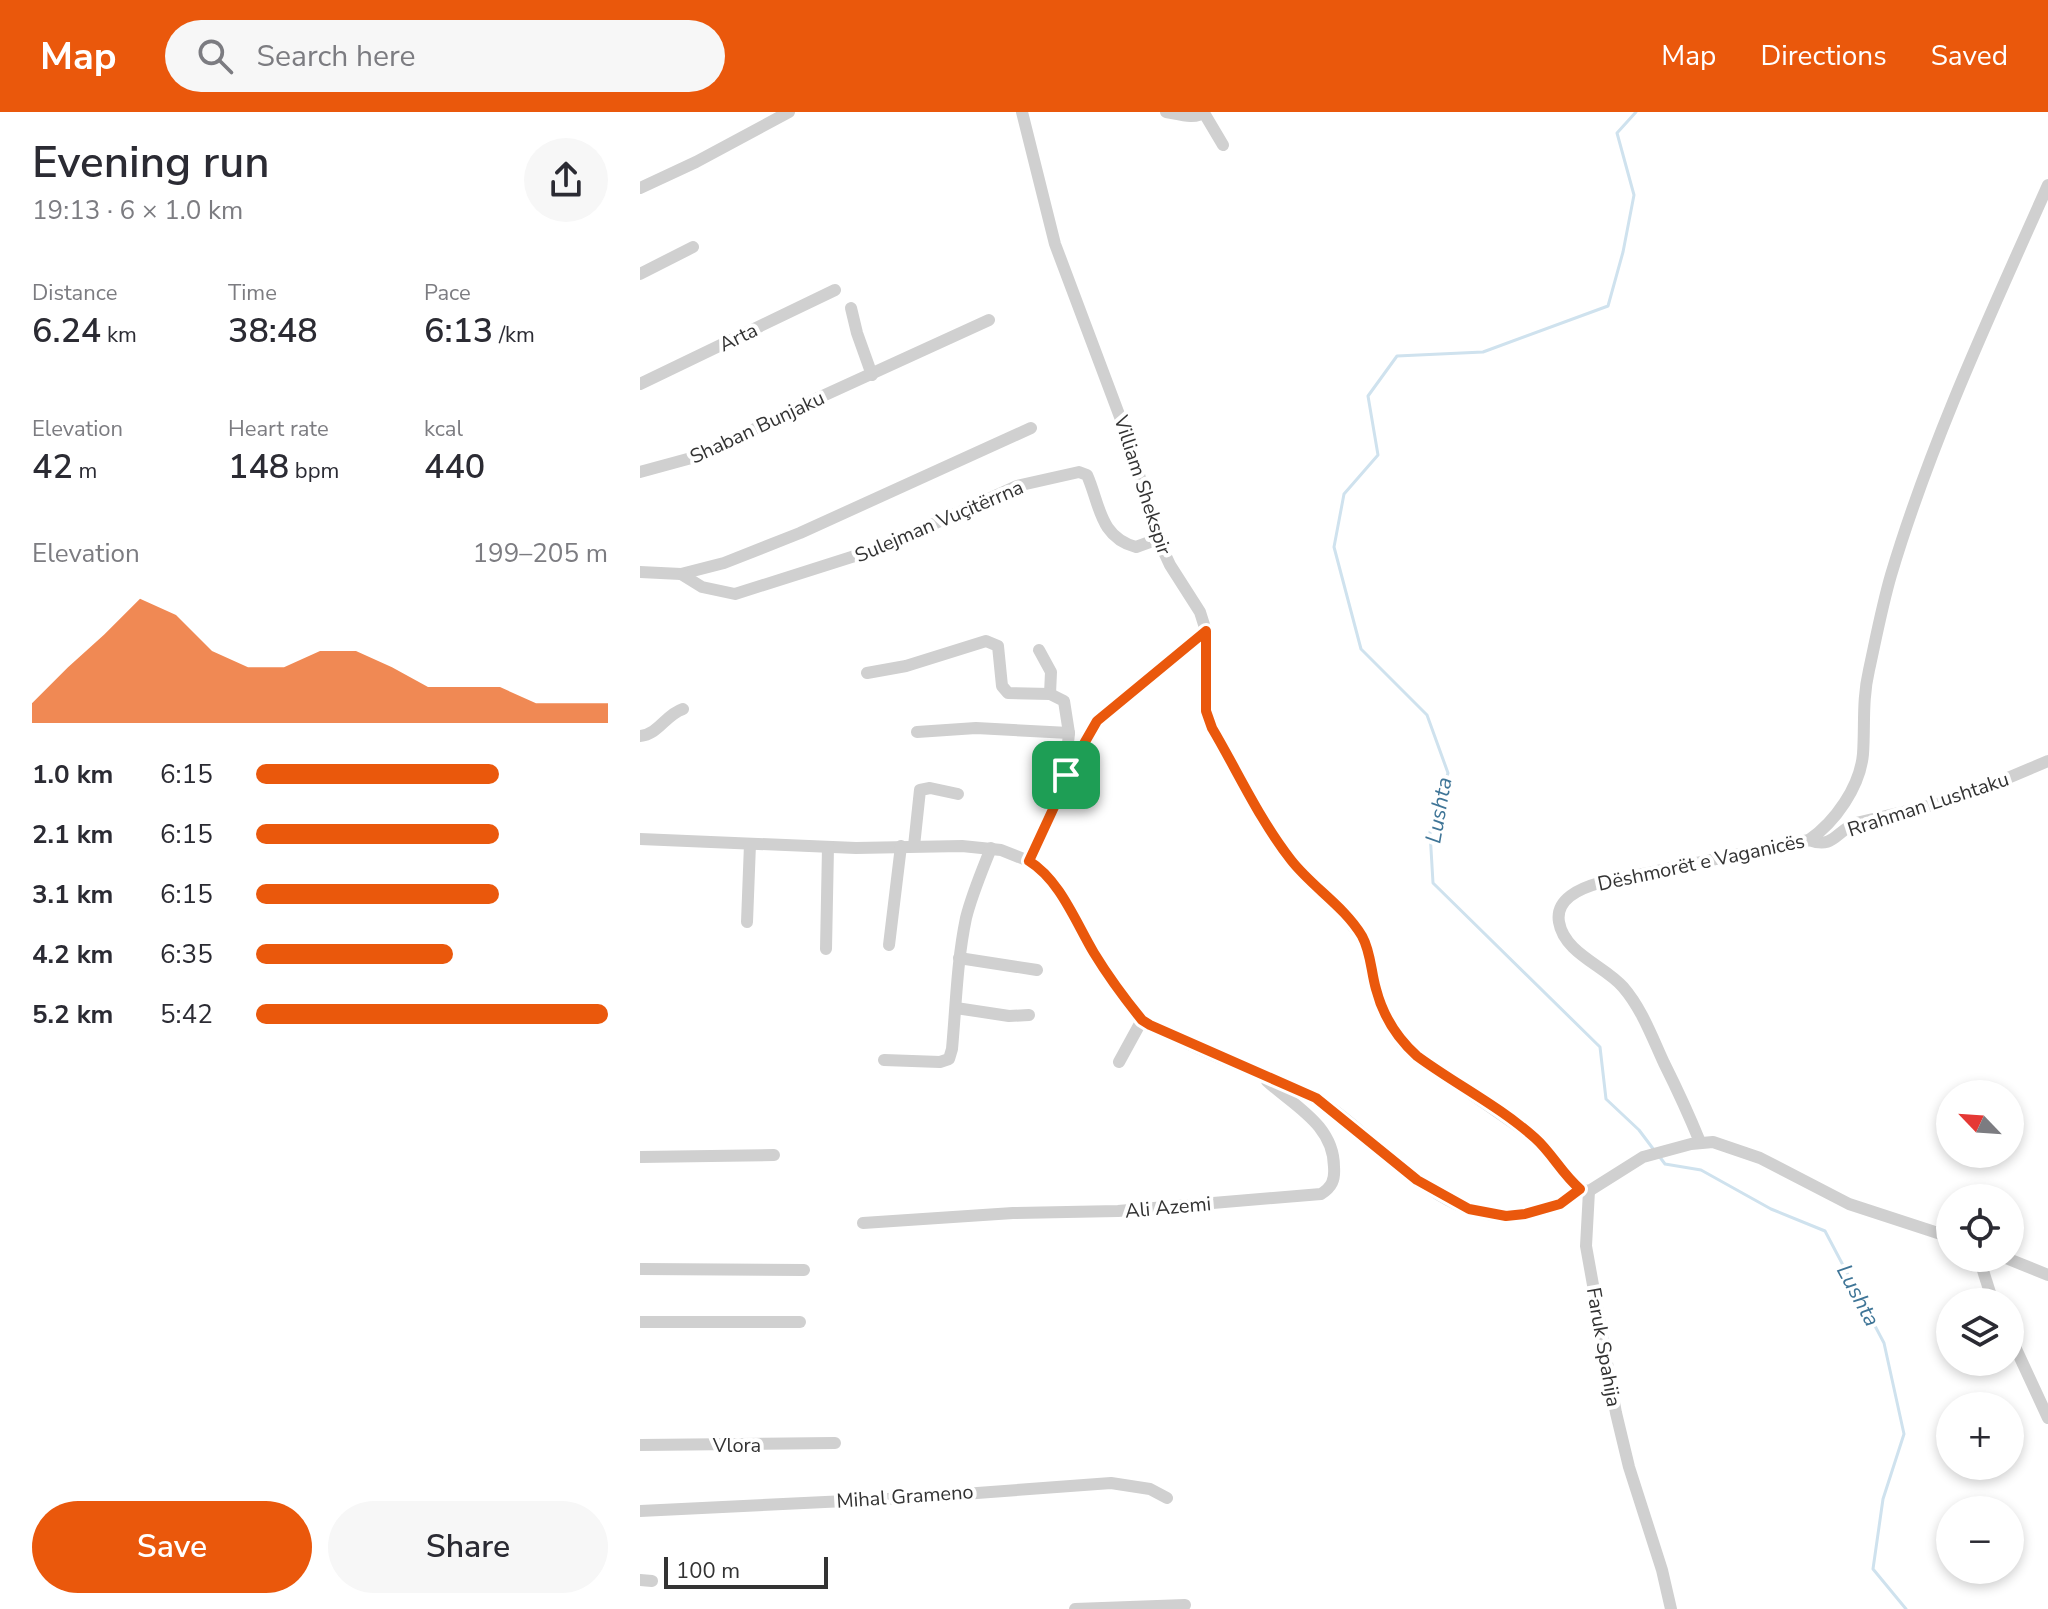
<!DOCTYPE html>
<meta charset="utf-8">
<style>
:root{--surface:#fff;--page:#f7f7f7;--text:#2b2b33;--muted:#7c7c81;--accent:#ea580c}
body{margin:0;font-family:"Nunito Sans",sans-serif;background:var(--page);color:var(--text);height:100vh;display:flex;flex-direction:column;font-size:30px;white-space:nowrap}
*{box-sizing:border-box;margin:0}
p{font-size:26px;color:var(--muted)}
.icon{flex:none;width:44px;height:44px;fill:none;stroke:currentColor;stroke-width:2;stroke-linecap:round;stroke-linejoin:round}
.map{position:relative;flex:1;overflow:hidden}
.details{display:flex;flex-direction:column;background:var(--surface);width:640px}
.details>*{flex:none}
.needle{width:52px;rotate:295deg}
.buttons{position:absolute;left:1296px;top:968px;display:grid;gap:16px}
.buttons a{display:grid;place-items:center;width:88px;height:88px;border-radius:50%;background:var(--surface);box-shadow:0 4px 12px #0003;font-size:40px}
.scale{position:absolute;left:24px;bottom:20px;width:164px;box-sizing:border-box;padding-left:8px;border:4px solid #333;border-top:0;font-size:22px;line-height:28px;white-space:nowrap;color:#333;-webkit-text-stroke:6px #fff;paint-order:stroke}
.pin{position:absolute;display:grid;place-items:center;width:68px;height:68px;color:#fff;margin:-34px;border-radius:16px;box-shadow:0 4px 12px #0006}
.round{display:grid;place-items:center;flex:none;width:84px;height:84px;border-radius:42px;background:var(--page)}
.head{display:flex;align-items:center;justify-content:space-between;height:136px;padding:0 32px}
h1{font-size:44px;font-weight:600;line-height:60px}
.metrics{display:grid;grid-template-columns:repeat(3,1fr);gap:12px;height:136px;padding:8px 32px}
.metrics div{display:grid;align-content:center}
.metrics b{font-size:34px;font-weight:600}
.metrics small{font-size:22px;font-weight:400}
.metrics p{font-size:22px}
.chart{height:224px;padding:16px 32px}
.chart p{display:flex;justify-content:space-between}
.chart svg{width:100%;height:144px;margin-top:8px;fill:var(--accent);opacity:.7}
.primary-button{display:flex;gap:16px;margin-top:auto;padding:16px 32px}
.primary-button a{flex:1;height:92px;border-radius:48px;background:var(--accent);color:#fff;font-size:32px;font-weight:600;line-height:92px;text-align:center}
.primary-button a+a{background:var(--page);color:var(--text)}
ul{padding:0 32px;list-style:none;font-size:26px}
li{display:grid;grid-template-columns:128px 96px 1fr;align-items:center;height:60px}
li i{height:20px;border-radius:10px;background:var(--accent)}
header{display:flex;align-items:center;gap:48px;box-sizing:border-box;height:112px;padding:0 40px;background:var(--accent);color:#fff}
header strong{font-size:38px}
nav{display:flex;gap:44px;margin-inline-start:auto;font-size:28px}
.search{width:560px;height:72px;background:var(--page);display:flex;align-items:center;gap:20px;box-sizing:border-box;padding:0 28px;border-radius:44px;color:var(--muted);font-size:30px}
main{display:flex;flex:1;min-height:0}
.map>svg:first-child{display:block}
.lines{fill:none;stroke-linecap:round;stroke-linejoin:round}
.stream{stroke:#cfe2ee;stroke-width:3}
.minor{stroke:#d0d0d0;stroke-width:12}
.route-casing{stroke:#fff;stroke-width:16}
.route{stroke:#ea580c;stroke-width:10}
.labels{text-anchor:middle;stroke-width:8;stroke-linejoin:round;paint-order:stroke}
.street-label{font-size:20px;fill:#333;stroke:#fff}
.water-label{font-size:22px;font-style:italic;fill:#3f7597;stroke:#fff}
</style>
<header>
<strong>Map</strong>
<div class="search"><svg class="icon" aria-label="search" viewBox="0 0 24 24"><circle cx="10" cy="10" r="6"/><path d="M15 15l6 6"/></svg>Search here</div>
<nav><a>Map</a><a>Directions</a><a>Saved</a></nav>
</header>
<main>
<section class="details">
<div class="head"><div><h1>Evening run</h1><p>19:13 · 6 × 1.0 km</p></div><a class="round"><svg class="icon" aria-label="share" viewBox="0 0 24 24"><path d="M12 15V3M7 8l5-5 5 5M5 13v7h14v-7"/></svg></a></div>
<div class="metrics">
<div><p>Distance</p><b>6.24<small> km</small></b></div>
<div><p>Time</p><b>38:48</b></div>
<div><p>Pace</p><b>6:13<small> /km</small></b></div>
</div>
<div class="metrics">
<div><p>Elevation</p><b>42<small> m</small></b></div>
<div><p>Heart rate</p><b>148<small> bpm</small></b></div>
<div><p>kcal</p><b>440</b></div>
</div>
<div class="chart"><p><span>Elevation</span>199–205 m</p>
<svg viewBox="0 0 160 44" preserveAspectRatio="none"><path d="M0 44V38L10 27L20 17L30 6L40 11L50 22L60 27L70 27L80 22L90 22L100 27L110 33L120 33L130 33L140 38L150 38L160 38V44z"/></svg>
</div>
<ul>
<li><b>1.0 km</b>6:15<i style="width:69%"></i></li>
<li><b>2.1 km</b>6:15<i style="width:69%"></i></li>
<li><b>3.1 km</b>6:15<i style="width:69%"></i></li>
<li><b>4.2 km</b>6:35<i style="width:56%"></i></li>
<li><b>5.2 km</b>5:42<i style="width:100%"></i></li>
</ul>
<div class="primary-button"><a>Save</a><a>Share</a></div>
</section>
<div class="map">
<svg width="1408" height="1497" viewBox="0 0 1408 1497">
<rect width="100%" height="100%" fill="#fff"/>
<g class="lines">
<g class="stream">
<polyline points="996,0 977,21 994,83 983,140 968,194 843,240 757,244 728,284 738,343 704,382 694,435 721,537 787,603 808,661 790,720 793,771 960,935 966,987 999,1018 1014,1038"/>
<polyline points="1019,1044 1025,1052 1061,1058 1131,1097 1185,1119 1244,1231 1264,1322 1243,1387 1233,1457 1266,1497"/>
</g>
<g class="minor">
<polyline points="382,0 415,132 489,329 518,427 530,453 560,500 566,519 566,599 572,616 631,721 653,750 700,797 724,829 743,899 762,931 798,959 895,1026 912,1043 925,1063 940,1077 949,1079"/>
<path d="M 526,0 C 538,2 556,8 564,0"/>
<polyline points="564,1 583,33"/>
<polyline points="0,76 56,50 149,0"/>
<polyline points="0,162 53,135"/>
<polyline points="211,196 217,221 232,263"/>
<polyline points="0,272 195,178"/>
<polyline points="0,360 66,342 152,298 349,208"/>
<polyline points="0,460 41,462 84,451 160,421 391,316"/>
<path d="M 41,462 L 62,475 L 95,482 L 243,435 L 377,374 L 439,360 L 447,363 C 460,392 459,425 496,435 L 518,427"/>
<polyline points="399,538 411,560 410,582"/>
<polyline points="227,561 266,554 346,529 358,534 362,574 368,581 410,582 424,589 429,621 424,672 389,749"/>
<polyline points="277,620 336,616 429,621"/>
<path d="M 0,624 C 19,622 25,603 43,597"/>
<polyline points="429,661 447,623 462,603 566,519"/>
<path d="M 0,727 L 216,736 L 322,734 L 361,738 L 389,749 L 406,764 L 418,779 L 467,861 L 502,908 L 510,913 C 546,932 584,948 622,963 C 639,970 656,975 672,984 C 740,1021 801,1124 891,1100 C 910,1096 925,1091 940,1077"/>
<path d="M 1169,728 C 1194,737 1195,720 1216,711 L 1318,687 L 1408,649"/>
<polyline points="274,734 280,678 290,676 318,682"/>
<polyline points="107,810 110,732"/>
<polyline points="249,833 261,734"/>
<polyline points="186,837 188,735"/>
<polyline points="319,846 397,858"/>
<polyline points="316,896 369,904 389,903"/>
<path d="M 244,948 L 300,950 L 309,947 L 312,937 C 316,893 317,849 326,806 C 332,782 342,759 351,736"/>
<polyline points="479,950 502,908"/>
<path d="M 1060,1030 C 1049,1003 1037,977 1024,951 C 1012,925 1002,897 983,875 C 965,854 924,841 919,810 C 915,787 941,776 959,771 L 1169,728 C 1195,710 1220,675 1223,642 C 1225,613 1222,588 1229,558 C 1236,526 1242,494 1251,463 C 1291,329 1351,201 1408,73"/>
<polyline points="0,1045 134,1043"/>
<polyline points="949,1079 946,1134 976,1301 989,1355 1022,1458 1031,1497"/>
<polyline points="949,1079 1003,1045 1051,1032 1073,1030 1120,1046 1209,1092 1310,1125"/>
<path d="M 223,1111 L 373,1101 L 478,1099 L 681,1082 C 692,1075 695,1068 694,1055 C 694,1013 654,994 627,969"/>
<polyline points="1339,1146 1353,1190"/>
<polyline points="1366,1146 1408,1163"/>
<polyline points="0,1157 164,1158"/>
<polyline points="0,1210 160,1210"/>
<polyline points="1370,1224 1408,1306"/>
<polyline points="0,1333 195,1331"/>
<polyline points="0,1399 269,1386 471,1371 510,1377 527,1386"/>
<polyline points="0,1468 12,1469"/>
<polyline points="435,1497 545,1493"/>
</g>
</g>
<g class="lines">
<g class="route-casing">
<path id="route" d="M 566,519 L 566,599 L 572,616 C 598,660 619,707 651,748 C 672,775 704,794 722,824 C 731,840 731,860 736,877 C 743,904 757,926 777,944 C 815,972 859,994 895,1026 C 912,1041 922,1062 940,1077 L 920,1092 L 885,1102 L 866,1104 L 829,1097 L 777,1068 L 676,986 L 510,913 L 502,908 C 485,887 468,864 454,841 C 436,811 420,768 389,749 L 421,680 L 426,663 L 457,609 Z"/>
</g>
<use href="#route" class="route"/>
</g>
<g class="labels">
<g class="street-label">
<text transform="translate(98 225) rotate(-26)" y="7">Arta</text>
<text transform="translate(117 315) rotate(-25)" y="7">Shaban Bunjaku</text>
<text transform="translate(503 373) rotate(72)" y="7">Villiam Shekspir</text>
<text transform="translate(299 409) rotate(-23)" y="7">Sulejman Vuçitërrna</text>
<text transform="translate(1288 692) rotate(-18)" y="7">Rrahman Lushtaku</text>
<text transform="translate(1061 750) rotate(-12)" y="7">Dëshmorët e Vaganicës</text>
<text transform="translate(528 1095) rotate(-5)" y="7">Ali Azemi</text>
<text transform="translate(964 1235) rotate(80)" y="7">Faruk Spahija</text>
<text x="97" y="1340">Vlora</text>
<text transform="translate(265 1384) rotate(-4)" y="7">Mihal Grameno</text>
</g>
<g class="water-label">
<text transform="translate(798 698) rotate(-80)" y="8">Lushta</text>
<text transform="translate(1219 1183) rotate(62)" y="8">Lushta</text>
</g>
</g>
</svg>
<div class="buttons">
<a><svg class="needle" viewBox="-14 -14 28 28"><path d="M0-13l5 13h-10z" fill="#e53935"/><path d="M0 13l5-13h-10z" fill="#7c7c81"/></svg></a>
<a><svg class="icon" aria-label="locate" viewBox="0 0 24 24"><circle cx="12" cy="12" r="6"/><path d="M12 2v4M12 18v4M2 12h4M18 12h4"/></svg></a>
<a><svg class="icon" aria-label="layers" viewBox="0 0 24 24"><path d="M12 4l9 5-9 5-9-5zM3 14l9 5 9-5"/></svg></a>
<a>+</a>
<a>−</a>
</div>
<div class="scale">100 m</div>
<div class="pin" style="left:426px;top:663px;background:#1e9e55"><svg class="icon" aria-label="arrive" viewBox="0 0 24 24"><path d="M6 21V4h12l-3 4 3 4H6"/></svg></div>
</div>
</main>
